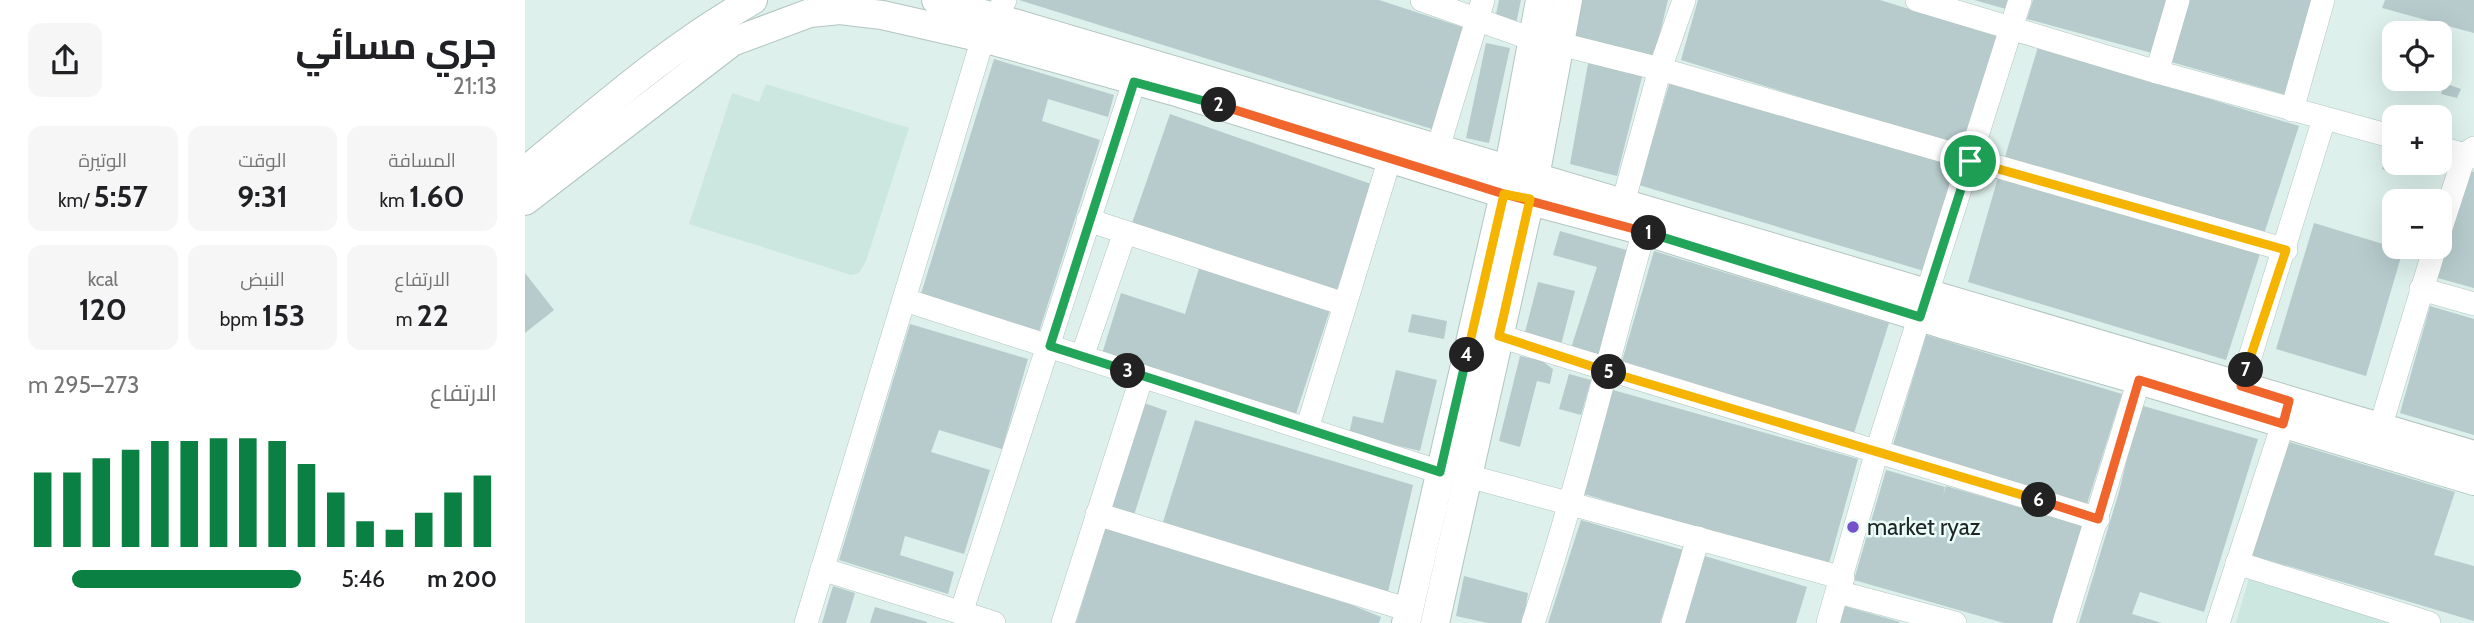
<!DOCTYPE html>
<html lang="ar">
<meta charset="utf-8">
<style>
:root{--surface:#fff;--page:#f6f6f6;--text:#202124;--muted:#757577;--accent:#0b8043}
body{margin:0;font-family:Cabin,Cairo,sans-serif;background:var(--page);color:var(--text);direction:rtl;height:100vh;display:flex;flex-direction:column;font-size:26px;white-space:nowrap}
*{box-sizing:border-box;margin:0}
p{font-size:23px;color:var(--muted)}
.icon{flex:none;width:38px;height:38px;fill:none;stroke:currentColor;stroke-width:2;stroke-linecap:round;stroke-linejoin:round}
.map{position:relative;flex:1;overflow:hidden;direction:ltr}
.drawer{display:flex;flex-direction:column;background:var(--surface);width:525px}
.drawer>*{flex:none}
.controls{position:absolute;left:1857px;top:21px;display:grid;gap:14px}
.controls a{display:grid;place-items:center;width:70px;height:70px;border-radius:14px;background:var(--surface);box-shadow:0 7px 28px #0002;font-size:35px}
.pin{position:absolute;display:grid;place-items:center;width:60px;height:60px;color:#fff;margin:-30px;border:4px solid #fff;border-radius:50%;box-shadow:0 2px 7px #0007}
.km{position:absolute;width:35px;height:35px;margin:-18px;border-radius:50%;background:#222;color:#fff;font-size:19px;line-height:35px;text-align:center}
.round{display:grid;place-items:center;flex:none;width:74px;height:74px;border-radius:14px;background:var(--page)}
.headline{display:flex;align-items:center;justify-content:space-between;height:119px;padding:0 28px}
h1{font-size:38px;font-weight:700;line-height:52px}
.stats{display:grid;grid-template-columns:repeat(3,1fr);gap:10px;height:119px;padding:7px 28px}
.stats div{display:grid;align-content:center;border-radius:14px;background:var(--page);text-align:center}
.stats b{font-size:30px;font-weight:700}
.stats small{font-size:19px;font-weight:400}
.stats p{font-size:19px}
.chart{height:196px;padding:14px 28px}
.chart p{display:flex;justify-content:space-between}
.chart svg{width:100%;height:126px;margin-top:7px;stroke:var(--accent);stroke-width:6}
ul{padding:0 28px;list-style:none;font-size:23px}
li{display:grid;grid-template-columns:112px 84px 1fr;align-items:center;height:52px}
li i{height:18px;border-radius:9px;background:var(--accent)}
main{display:flex;flex:1;min-height:0}
.map>svg:first-child{display:block}
.built{fill:#cbe7e0}
.building{fill:#b7cbcc}
.lines{fill:none;stroke-linecap:round;stroke-linejoin:round}
.minor-casing{stroke:#b2c5c0;stroke-width:24}
.major-casing{stroke:#b2c5c0;stroke-width:30}
.minor{stroke:#fff;stroke-width:23}
.major{stroke:#fff;stroke-width:28}
.split-1-casing{stroke:#fff;stroke-width:14}
.split-2-casing{stroke:#fff;stroke-width:14}
.split-3-casing{stroke:#fff;stroke-width:14}
.split-4-casing{stroke:#fff;stroke-width:14}
.split-5-casing{stroke:#fff;stroke-width:14}
.split-6-casing{stroke:#fff;stroke-width:14}
.split-7-casing{stroke:#fff;stroke-width:14}
.split-8-casing{stroke:#fff;stroke-width:14}
.split-1{stroke:#22a559;stroke-width:9}
.split-2{stroke:#f0652b;stroke-width:9}
.split-3{stroke:#22a559;stroke-width:9}
.split-4{stroke:#22a559;stroke-width:9}
.split-5{stroke:#f5b400;stroke-width:9}
.split-6{stroke:#f5b400;stroke-width:9}
.split-7{stroke:#f0652b;stroke-width:9}
.split-8{stroke:#f5b400;stroke-width:9}
.poi-dot{fill:#7551cb;stroke:#eafdf9;stroke-width:2.5}
.labels{text-anchor:middle;stroke-width:5;stroke-linejoin:round;paint-order:stroke}
.poi-label{font-size:23px;fill:#1e2523;stroke:#eafdf9;text-anchor:start}
</style>
<main>
<div class="map">
<svg width="1949" height="623" viewBox="0 0 1949 623">
<rect width="100%" height="100%" fill="#ddf0eb"/>
<g class="built">
<polygon points="241,84 384,128 341,261 334,273 326,275 164,224 207,93 234,102"/>
<polygon points="1724,578 1873,623 1711,623"/>
</g>
<g class="building">
<polygon points="494,0 854,0 940,28 907,129"/>
<polygon points="974,0 996,0 991,24 970,19"/>
<polygon points="1055,0 1143,0 1129,58 1046,36"/>
<polygon points="1173,0 1355,0 1475,37 1439,148 1156,60"/>
<polygon points="1449,0 1484,0 1481,9"/>
<polygon points="1508,0 1641,0 1627,53 1502,19"/>
<polygon points="1660,0 1792,0 1765,96 1643,61"/>
<polygon points="1860,0 1949,0 1949,33 1857,8"/>
<polygon points="961,43 985,48 964,143 941,138"/>
<polygon points="1513,47 1774,126 1738,237 1480,157"/>
<polygon points="1064,58 1118,73 1092,176 1045,164"/>
<polygon points="469,59 589,95 583,117 523,99 517,121 575,140 513,335 395,297"/>
<polygon points="1146,78 1433,163 1399,271 1114,185"/>
<polygon points="1919,83 1936,89 1932,98 1916,94"/>
<polygon points="645,114 849,185 811,292 764,277 766,269 763,278 606,226"/>
<polygon points="1866,147 1869,148 1869,163 1876,163 1872,175 1857,169"/>
<polygon points="1939,169 1949,172 1949,288 1909,277"/>
<polygon points="1474,174 1735,254 1701,360 1443,282"/>
<polygon points="1789,223 1878,250 1841,376 1751,349"/>
<polygon points="1035,231 1105,251 1074,357 1046,348 1072,267 1028,255"/>
<polygon points="1129,251 1364,323 1329,433 1097,361"/>
<polygon points="675,265 806,307 769,420 576,357 596,293 660,314"/>
<polygon points="0,273 29,310 0,333"/>
<polygon points="1013,282 1050,291 1036,345 999,336"/>
<polygon points="1905,306 1949,319 1949,435 1875,413"/>
<polygon points="887,314 922,321 919,339 883,332"/>
<polygon points="385,324 503,359 477,449 414,430 406,452 465,470 439,554 380,536 375,555 429,572 423,594 314,560"/>
<polygon points="1401,335 1597,394 1561,507 1368,445"/>
<polygon points="995,356 1017,361 1028,369 1025,384 1012,381 995,447 974,441"/>
<polygon points="871,370 912,380 895,451 824,434 828,416 858,423"/>
<polygon points="1044,374 1066,380 1056,415 1034,409"/>
<polygon points="1088,390 1333,459 1303,567 1059,494"/>
<polygon points="616,402 642,411 609,515 583,506"/>
<polygon points="1615,405 1733,439 1679,612 1615,592 1607,614 1637,623 1554,623 1594,492"/>
<polygon points="670,420 888,485 863,592 638,522"/>
<polygon points="1761,441 1930,492 1909,555 1949,566 1949,621 1726,555"/>
<polygon points="1361,470 1420,487 1418,496 1421,486 1563,527 1531,623 1479,623 1329,580"/>
<polygon points="1056,520 1158,550 1135,623 1023,623"/>
<polygon points="581,526 827,605 856,617 854,623 551,623"/>
<polygon points="1180,556 1282,587 1271,623 1160,623"/>
<polygon points="939,576 1003,593 998,623 963,623 931,616"/>
<polygon points="308,586 330,593 321,623 297,623"/>
<polygon points="1319,606 1375,622 1374,623 1314,623"/>
<polygon points="350,607 402,622 402,623 345,623"/>
</g>
<g class="lines">
<g class="minor-casing">
<g id="minor">
<polyline points="897,0 1007,39"/>
<polyline points="1392,0 1632,72 1869,137"/>
<polyline points="1035,44 1135,69 1761,250"/>
<polyline points="1632,72 1653,0"/>
<polyline points="1767,110 1798,0"/>
<polyline points="913,148 958,0"/>
<polyline points="1914,148 1949,157"/>
<polyline points="1098,203 1135,69 1159,0"/>
<polyline points="563,220 819,304"/>
<polyline points="1914,234 1940,154 1949,148"/>
<polyline points="1896,289 1949,304"/>
<polyline points="380,300 915,472"/>
<polyline points="974,336 1573,519"/>
<polyline points="557,357 600,232"/>
<polyline points="1716,386 1799,119"/>
<polyline points="1855,428 1910,247"/>
<polyline points="782,429 865,158"/>
<polyline points="943,476 1318,578"/>
<polyline points="572,514 884,610"/>
<polyline points="1712,563 1904,623"/>
<polyline points="297,569 469,623"/>
<polyline points="1313,592 1430,623"/>
<polyline points="436,613 609,82"/>
<polyline points="281,623 458,38 480,0"/>
<polyline points="538,623 617,376"/>
<path d="M 1008,623 C 1051,494 1082,362 1119,231"/>
<polyline points="1148,623 1173,538"/>
<polyline points="1303,623 1352,451 1495,0"/>
<polyline points="1539,623 1614,380"/>
<polyline points="1693,623 1758,424"/>
</g>
</g>
<g class="major-casing">
<g id="major">
<polyline points="411,0 1949,455"/>
<path d="M 0,171 C 75,110 143,48 228,0"/>
<polyline points="0,201 207,42 285,13 315,10 357,15 458,38 648,91 979,194 1119,231 1417,324 1614,380 1949,481"/>
<polyline points="881,623 979,194 1015,0"/>
<polyline points="910,623 1010,177 1043,0"/>
</g>
</g>
<use href="#minor" class="minor"/>
<use href="#major" class="major"/>
</g>
<g class="lines">
<g class="split-1-casing">
<polyline id="split-1" points="1124,233 1395,317 1445,161"/>
</g>
<g class="split-2-casing">
<polyline id="split-2" points="694,105 979,194 1124,233"/>
</g>
<g class="split-3-casing">
<polyline id="split-3" points="603,371 525,346 609,82 694,105"/>
</g>
<g class="split-4-casing">
<polyline id="split-4" points="603,371 915,472 942,355"/>
</g>
<g class="split-5-casing">
<polyline id="split-5" points="942,355 979,194 1005,199 974,336 1084,372"/>
</g>
<g class="split-6-casing">
<polyline id="split-6" points="1084,372 1514,500"/>
</g>
<g class="split-7-casing">
<polyline id="split-7" points="1514,500 1573,519 1614,380 1758,424 1764,401 1716,386 1721,370"/>
</g>
<g class="split-8-casing">
<polyline id="split-8" points="1445,161 1761,250 1721,370"/>
</g>
<use href="#split-1" class="split-1"/>
<use href="#split-2" class="split-2"/>
<use href="#split-3" class="split-3"/>
<use href="#split-4" class="split-4"/>
<use href="#split-5" class="split-5"/>
<use href="#split-6" class="split-6"/>
<use href="#split-7" class="split-7"/>
<use href="#split-8" class="split-8"/>
</g>
<circle class="poi-dot" cx="1328" cy="527" r="7"/>
<g class="labels">
<g class="poi-label">
<text x="1342" y="535">market ryaz</text>
</g>
</g>
</svg>
<div class="controls">
<a><svg class="icon" aria-label="locate" viewBox="0 0 24 24"><circle cx="12" cy="12" r="6"/><path d="M12 2v4M12 18v4M2 12h4M18 12h4"/></svg></a>
<a>+</a>
<a>−</a>
</div>
<div class="pin" style="left:1445px;top:161px;background:#1e9e55"><svg class="icon" aria-label="arrive" viewBox="0 0 24 24"><path d="M6 21V4h12l-3 4 3 4H6"/></svg></div>
<b class="km" style="left:1124px;top:233px">1</b>
<b class="km" style="left:694px;top:105px">2</b>
<b class="km" style="left:603px;top:371px">3</b>
<b class="km" style="left:942px;top:355px">4</b>
<b class="km" style="left:1084px;top:372px">5</b>
<b class="km" style="left:1514px;top:500px">6</b>
<b class="km" style="left:1721px;top:370px">7</b>
</div>
<section class="drawer">
<div class="headline"><div><h1>جري مسائي</h1><p>21:13</p></div><a class="round"><svg class="icon" aria-label="share" viewBox="0 0 24 24"><path d="M12 15V3M7 8l5-5 5 5M5 13v7h14v-7"/></svg></a></div>
<div class="stats">
<div><p>المسافة</p><b>1.60<small> km</small></b></div>
<div><p>الوقت</p><b>9:31</b></div>
<div><p>الوتيرة</p><b>5:57<small> /km</small></b></div>
</div>
<div class="stats">
<div><p>الارتفاع</p><b>22<small> m</small></b></div>
<div><p>النبض</p><b>153<small> bpm</small></b></div>
<div><p>kcal</p><b>120</b></div>
</div>
<div class="chart"><p><span>الارتفاع</span>273–295 m</p>
<svg viewBox="0 0 160 44" preserveAspectRatio="none"><path d="M5 44V18M15 44V18M25 44V13M35 44V10M45 44V7M55 44V7M65 44V6M75 44V6M85 44V7M95 44V15M105 44V25M115 44V35M125 44V38M135 44V32M145 44V25M155 44V19"/></svg>
</div>
<ul>
<li><b>200 m</b>5:46<i style="width:84%"></i></li>
</ul>
</section>
</main>
